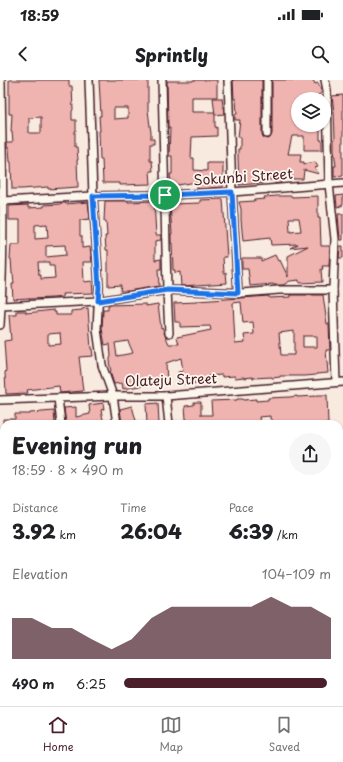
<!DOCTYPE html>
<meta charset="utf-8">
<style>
:root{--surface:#fff;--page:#f6f6f6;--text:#202124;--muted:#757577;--line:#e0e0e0;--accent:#4a1f2b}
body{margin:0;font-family:"Playpen Sans",sans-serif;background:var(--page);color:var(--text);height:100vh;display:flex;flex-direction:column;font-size:15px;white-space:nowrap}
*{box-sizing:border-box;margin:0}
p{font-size:13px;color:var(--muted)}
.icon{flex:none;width:22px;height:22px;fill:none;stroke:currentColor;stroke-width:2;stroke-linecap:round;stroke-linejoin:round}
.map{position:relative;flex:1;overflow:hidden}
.drawer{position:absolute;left:0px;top:340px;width:343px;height:286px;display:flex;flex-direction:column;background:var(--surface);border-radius:12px 12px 0 0;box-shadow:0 1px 3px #0004}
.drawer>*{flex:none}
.tools{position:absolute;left:291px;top:12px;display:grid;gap:8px}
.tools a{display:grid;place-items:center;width:40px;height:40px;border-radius:50%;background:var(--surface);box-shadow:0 1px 3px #0004;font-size:20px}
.pin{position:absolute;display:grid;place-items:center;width:34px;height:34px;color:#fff;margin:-17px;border:2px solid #fff;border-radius:50%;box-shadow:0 1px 4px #0007}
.round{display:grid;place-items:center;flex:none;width:42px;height:42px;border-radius:21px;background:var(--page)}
.head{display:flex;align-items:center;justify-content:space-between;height:68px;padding:0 12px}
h1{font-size:22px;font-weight:800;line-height:30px}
.figures{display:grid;grid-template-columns:repeat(3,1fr);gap:6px;height:68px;padding:4px 12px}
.figures div{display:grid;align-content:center}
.figures b{font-size:20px;font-weight:800}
.figures small{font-size:11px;font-weight:400}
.figures p{font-size:11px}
.chart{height:112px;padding:8px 12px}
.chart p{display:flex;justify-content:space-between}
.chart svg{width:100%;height:72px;margin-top:4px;fill:var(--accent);opacity:.7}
ul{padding:0 12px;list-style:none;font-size:13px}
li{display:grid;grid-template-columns:64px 48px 1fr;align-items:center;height:30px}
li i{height:10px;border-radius:5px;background:var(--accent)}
.status{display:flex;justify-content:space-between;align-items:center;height:28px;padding:0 20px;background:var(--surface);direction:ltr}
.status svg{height:11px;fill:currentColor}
header{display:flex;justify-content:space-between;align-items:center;height:52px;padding:0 12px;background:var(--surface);font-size:18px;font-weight:800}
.dock{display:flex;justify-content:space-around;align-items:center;height:56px;border-top:1px solid var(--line);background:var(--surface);font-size:11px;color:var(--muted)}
.dock a{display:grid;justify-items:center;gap:2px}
.dock .selected{color:var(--accent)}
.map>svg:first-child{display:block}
.building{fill:#efb4af;stroke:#4a1f2b;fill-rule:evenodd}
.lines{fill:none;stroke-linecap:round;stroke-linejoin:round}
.minor-casing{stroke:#4a1f2b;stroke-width:10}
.minor{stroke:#fbf7ec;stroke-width:7}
.rail{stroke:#4a1f2b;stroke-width:2;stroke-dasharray:6 3;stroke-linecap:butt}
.route-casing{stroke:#fff;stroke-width:8}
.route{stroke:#1a73e8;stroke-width:5}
.labels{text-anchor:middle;stroke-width:3.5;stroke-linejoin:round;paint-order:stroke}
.street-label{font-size:14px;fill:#4a1f2b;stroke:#fbf7ec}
</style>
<div class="status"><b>18:59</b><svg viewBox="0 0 49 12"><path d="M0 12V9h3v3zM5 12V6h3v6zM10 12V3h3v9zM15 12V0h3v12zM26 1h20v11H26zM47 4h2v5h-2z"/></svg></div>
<header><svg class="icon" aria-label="back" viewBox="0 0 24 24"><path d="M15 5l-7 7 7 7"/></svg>Sprintly<svg class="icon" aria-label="search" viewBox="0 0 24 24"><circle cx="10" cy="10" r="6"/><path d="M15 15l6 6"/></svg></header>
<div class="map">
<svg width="343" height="626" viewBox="0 0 343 626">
<rect width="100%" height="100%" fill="#f9eae0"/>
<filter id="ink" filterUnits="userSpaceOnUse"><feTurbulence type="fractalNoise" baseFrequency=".025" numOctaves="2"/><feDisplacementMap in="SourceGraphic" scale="8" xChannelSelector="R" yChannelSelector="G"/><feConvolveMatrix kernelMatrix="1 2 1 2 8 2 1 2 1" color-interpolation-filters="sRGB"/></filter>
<g filter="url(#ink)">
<g class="building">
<path d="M 9,0 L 69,0 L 69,6 L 72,6 L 73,30 L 72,31 L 72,40 L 76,40 L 76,51 L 75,51 L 75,67 L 77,67 L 78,80 L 77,80 L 78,107 L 48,109 L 48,107 L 22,109 L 12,109 L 11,82 L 10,82 L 9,68 L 7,68 L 7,62 L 13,62 L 12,52 L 11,52 L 12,34 L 9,34 ZM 41,37 L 41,53 L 29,53 L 29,38 Z"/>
<path d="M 99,0 L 148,0 L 148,30 L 150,46 L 151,52 L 151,59 L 154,59 L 154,64 L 150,64 L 150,81 L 152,81 L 153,91 L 150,91 L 151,104 L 120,105 L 120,103 L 103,103 L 102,79 L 100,80 L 99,51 L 100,51 L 99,36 L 101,36 ZM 114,28 L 128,28 L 128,38 L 114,39 Z"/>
<polygon points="193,0 217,0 217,17 192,17 192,32 215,32 215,47 217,47 217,56 192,57 191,78 194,78 194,90 207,91 207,83 223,83 223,107 197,109 197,102 171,106 170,94 172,94 172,76 169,76 170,48 168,48 167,1 193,1"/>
<polygon points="233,0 262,0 262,54 263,57 267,59 270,58 272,54 272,0 313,0 315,4 318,3 322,13 314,17 315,19 298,19 298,45 320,45 320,60 322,60 322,70 304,70 304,56 292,56 288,74 301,74 300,82 304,82 304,84 315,82 318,87 315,88 319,94 304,90 303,99 293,99 293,97 281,96 281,103 275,104 275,100 263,100 263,103 239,105 238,78 238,69 240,69 240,57 238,57 240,40 235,40 235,34 237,34 236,19 234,19"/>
<polygon points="343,15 343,96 334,97 334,86 336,86 334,70 334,59 335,59 334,32 332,16"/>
<polygon points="213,18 222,18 224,34 215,35"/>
<polygon points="343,115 343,125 341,126 337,127 336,116"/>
<path d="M 278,116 L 292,116 L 292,117 L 318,116 L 318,138 L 320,138 L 321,166 L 330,166 L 329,186 L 322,186 L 323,189 L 321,189 L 322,202 L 299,203 L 299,200 L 290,201 L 283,205 L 274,205 L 273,204 L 250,206 L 248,189 L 242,189 L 242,178 L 261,178 L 261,181 L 275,175 L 278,181 L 280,180 L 288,197 L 288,176 L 308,166 L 290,168 L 298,164 L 271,165 L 270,158 L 243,161 L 241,140 L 241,129 L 239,122 L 254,121 L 254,120 L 265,119 L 264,117 ZM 289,138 L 299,138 L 301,151 L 290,152 Z"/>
<polygon points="223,119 227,177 223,177 224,193 226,192 227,203 181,206 180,192 175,193 175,190 173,190 172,163 171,163 171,154 172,154 170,124 200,123 200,120"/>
<polygon points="105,121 128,121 128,122 154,121 156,155 161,155 161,160 155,161 155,180 161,179 161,189 158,189 159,206 133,210 130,211 120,211 121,205 108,206 108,170 106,170 105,156 107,156 106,141 104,141"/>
<path d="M 88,122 L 90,139 L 80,140 L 80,156 L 82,156 L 82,168 L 90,167 L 92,182 L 83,182 L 84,202 L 92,201 L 93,213 L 62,214 L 63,217 L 53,218 L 29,219 L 29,218 L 13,219 L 12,204 L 14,204 L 13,194 L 12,194 L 11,179 L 10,179 L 11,165 L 20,165 L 20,140 L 9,140 L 9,126 L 28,125 L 28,128 L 44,127 L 44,125 L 61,124 L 61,123 L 66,123 L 66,124 ZM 47,144 L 48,158 L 35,159 L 35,145 ZM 65,165 L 66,175 L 46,177 L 46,166 ZM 38,182 L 49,182 L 49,186 L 54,186 L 55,198 L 41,199 L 41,195 L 39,195 Z"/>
<polygon points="338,134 343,134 343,160 340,160"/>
<polygon points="340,166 343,166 343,178 339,178"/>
<path d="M 291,215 L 323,215 L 327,244 L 329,244 L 330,270 L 326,270 L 328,293 L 316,294 L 316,295 L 305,296 L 280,296 L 280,297 L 272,298 L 272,297 L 253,298 L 253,297 L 244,298 L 244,297 L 235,298 L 235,296 L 222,297 L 222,295 L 208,296 L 209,299 L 200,299 L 201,303 L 179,304 L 178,292 L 183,291 L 181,278 L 166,283 L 167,303 L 151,304 L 123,309 L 122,303 L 114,304 L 110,292 L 111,291 L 109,282 L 110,281 L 110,278 L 111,277 L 110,264 L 105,265 L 102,249 L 103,230 L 108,230 L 108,225 L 146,224 L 146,226 L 158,224 L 161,248 L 162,247 L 165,255 L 169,264 L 179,264 L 177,257 L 211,250 L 210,246 L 180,247 L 180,242 L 175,242 L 174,223 L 197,222 L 197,221 L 269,216 L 269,218 L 291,217 ZM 241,222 L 243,243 L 253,242 L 254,254 L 244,255 L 245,262 L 235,263 L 233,223 ZM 294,251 L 294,275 L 281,275 L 279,253 ZM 303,256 L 317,256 L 317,267 L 303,267 ZM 128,261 L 133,273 L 117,276 L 115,263 Z"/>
<path d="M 88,228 L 91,269 L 92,269 L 93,276 L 79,277 L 83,311 L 60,313 L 59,306 L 27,310 L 28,313 L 6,314 L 5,292 L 6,291 L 4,261 L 11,260 L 9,235 L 17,235 L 17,231 L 26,231 L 26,233 L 54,230 L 54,232 L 56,232 L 56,235 L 71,235 L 71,231 L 82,230 L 82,229 ZM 60,253 L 61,264 L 48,265 L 48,254 Z"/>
<polygon points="317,315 327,315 328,344 273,344 272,339 270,339 270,336 259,337 260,344 187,344 187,339 186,339 185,326 194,325 194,322 201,322 201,335 212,335 211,321 237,320 237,319 243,319 244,320 256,319 256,321 268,320 268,318 290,317 297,316 297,317 317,316"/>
<polygon points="103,323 104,329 101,330 104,344 66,344 64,328 76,327 76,337 90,334 89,325"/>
<polygon points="158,323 159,344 147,344 146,324"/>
<polygon points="132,326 136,341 126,344 122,344 120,329"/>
<polygon points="54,331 55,344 3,344 3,339 15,339 15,334 30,334 30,333"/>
</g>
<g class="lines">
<g class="minor-casing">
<g id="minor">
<polyline points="89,0 93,116 99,207 97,249 102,285 113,316 117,344"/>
<polyline points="162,0 167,210 169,253"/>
<polyline points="228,0 232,112 238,213"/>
<polyline points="267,0 267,54"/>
<polyline points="325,0 327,10 329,104 335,159 333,210 336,302"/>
<polyline points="0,122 3,121 93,116 165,115 232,112 343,103"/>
<polyline points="1,226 98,221 167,210 242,213 279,210 333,210"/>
<path d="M 0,245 C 5,163 2,81 1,0"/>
<polyline points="166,316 169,344"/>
<polyline points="58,318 61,344"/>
<polyline points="0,320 113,316 166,316 343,302"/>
<polyline points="339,362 343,362"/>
<polyline points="339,431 343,430"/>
<polyline points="0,547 4,547"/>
<polyline points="339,592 343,592"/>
<polyline points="0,602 4,603"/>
<polyline points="145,622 145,626"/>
<polyline points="212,622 212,626"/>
<polyline points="277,622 277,626"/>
<polyline points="55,626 55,622"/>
</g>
</g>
<use href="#minor" class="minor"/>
<g class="rail">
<polyline points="339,435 343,435"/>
<polyline points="339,441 343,441"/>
<polyline points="339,448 343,448"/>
<polyline points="0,455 4,455"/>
<polyline points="0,466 4,465"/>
</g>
</g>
</g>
<g class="lines" filter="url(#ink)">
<g class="route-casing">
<polygon id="route" points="232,112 238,213 167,210 98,221 99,207 93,116 165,115"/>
</g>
<use href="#route" class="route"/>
</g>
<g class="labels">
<g class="street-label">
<text transform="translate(243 97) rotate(-4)" y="5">Sokunbi Street</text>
<text transform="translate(171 300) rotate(-2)" y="5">Olateju Street</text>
</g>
</g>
</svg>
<div class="tools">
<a><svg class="icon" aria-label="layers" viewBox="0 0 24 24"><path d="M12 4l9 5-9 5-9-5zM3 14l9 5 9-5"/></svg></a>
</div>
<div class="pin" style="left:165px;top:115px;background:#1e9e55"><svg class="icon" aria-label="arrive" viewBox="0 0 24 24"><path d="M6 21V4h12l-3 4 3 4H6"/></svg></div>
<section class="drawer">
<div class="head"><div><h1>Evening run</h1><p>18:59 · 8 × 490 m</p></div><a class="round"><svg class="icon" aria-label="share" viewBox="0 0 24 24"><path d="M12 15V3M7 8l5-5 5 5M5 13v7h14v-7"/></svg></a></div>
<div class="figures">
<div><p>Distance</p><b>3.92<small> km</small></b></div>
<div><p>Time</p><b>26:04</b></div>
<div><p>Pace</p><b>6:39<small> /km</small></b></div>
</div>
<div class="chart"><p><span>Elevation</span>104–109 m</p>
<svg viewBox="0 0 160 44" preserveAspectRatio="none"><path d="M0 44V19L10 19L20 25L30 25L40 32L50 38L60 32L70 19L80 12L90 12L100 12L110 12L120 12L130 6L140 12L150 12L160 19V44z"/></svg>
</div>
<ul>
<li><b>490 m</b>6:25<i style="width:98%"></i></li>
</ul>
</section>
</div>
<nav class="dock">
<a class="selected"><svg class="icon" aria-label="home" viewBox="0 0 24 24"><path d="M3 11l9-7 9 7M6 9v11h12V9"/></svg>Home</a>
<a><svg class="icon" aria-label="map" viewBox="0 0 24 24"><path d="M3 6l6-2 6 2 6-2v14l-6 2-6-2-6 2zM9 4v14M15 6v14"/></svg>Map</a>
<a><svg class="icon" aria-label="saved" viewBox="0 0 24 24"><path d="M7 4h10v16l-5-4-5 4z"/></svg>Saved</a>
</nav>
